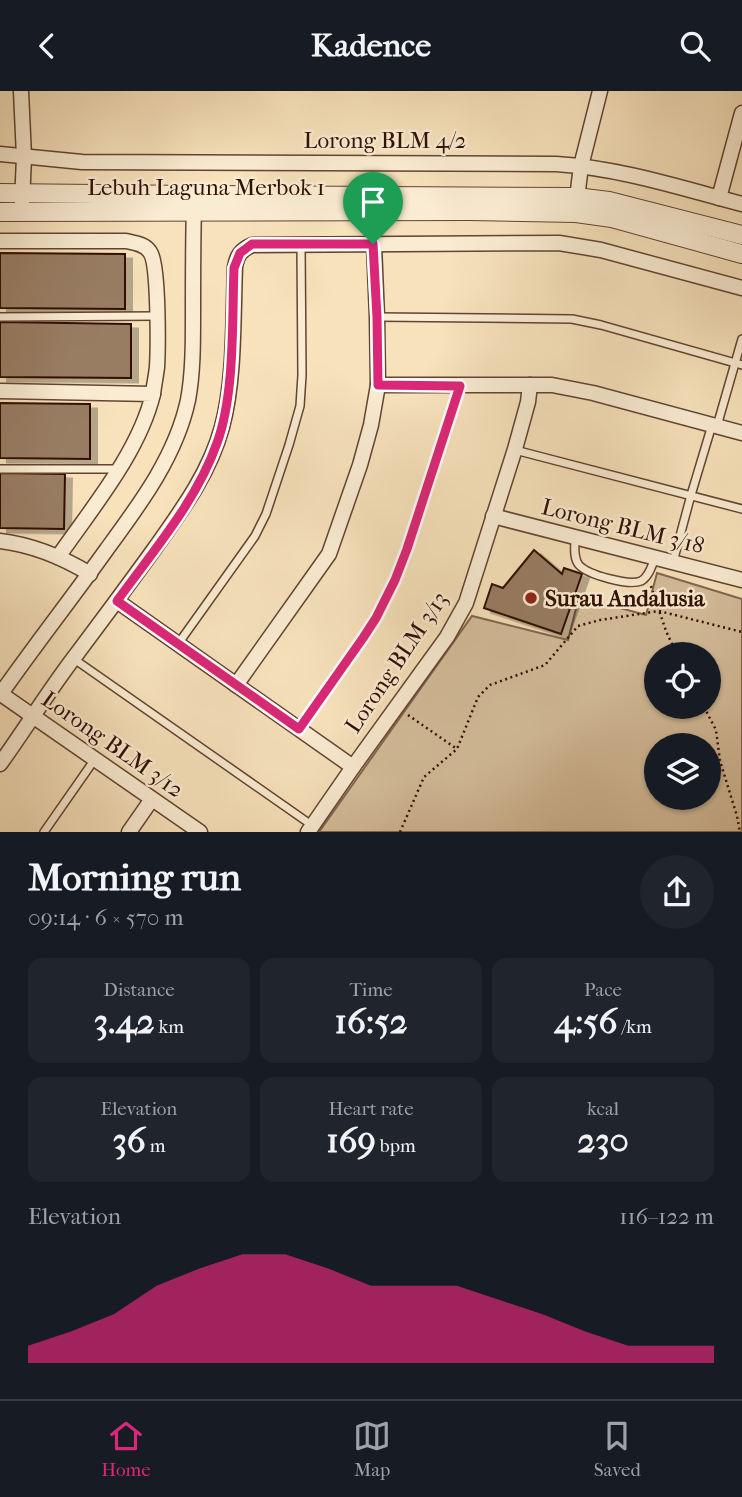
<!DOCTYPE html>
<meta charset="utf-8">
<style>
:root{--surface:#171b24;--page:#20242c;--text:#f1f3f6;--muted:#9ea1a6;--line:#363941;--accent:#db2777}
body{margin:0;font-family:"IM FELL French Canon",serif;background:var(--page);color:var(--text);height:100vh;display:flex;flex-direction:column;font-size:26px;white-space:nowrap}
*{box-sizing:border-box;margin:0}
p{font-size:23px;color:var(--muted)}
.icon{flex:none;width:38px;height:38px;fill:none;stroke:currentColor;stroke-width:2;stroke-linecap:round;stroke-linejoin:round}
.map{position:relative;height:741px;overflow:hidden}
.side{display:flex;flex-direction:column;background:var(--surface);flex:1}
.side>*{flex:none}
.tools{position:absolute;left:644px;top:551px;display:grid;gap:14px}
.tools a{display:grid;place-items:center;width:77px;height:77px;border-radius:50%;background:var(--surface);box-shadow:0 2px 5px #0004;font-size:35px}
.pin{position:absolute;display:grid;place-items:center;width:60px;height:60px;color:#fff;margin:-72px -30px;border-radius:50% 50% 50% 0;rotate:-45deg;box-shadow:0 0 7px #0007}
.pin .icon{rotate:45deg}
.round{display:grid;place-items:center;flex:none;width:74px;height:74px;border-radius:37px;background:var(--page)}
.summary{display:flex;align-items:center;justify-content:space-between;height:119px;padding:0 28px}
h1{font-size:38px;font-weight:800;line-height:52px}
.figures{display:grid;grid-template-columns:repeat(3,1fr);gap:10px;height:119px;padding:7px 28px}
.figures div{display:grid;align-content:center;border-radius:14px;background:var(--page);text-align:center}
.figures b{font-size:35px;font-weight:800}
.figures small{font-size:19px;font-weight:400}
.figures p{font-size:19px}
.chart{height:196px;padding:14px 28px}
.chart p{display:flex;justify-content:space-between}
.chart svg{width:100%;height:126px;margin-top:7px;fill:var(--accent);opacity:.7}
header{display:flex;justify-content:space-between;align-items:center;height:91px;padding:0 28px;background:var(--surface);font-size:32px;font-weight:800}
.tab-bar{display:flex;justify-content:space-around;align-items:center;height:98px;border-top:2px solid var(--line);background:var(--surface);font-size:19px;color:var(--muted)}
.tab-bar a{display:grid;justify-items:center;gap:4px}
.tab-bar .active{color:var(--accent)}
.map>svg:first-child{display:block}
.green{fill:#d5be9c;stroke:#83664f;stroke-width:2;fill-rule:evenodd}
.building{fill:#987d63;stroke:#310f02;stroke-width:2;filter:url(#shadow)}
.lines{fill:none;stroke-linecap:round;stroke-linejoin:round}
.service-casing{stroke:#624430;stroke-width:10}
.minor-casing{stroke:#624430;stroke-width:17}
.tertiary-casing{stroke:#624430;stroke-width:20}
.path{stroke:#310f02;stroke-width:2.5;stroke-dasharray:2 3.5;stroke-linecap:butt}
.service{stroke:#faecd3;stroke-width:7}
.minor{stroke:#faecd3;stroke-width:14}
.tertiary{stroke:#faecd3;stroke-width:18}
.route-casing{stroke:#fff;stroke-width:14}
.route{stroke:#db2777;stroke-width:9}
.poi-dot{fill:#8f2418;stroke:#faecd3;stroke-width:2.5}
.labels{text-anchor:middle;stroke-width:5;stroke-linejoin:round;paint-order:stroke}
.street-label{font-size:23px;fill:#310f02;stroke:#faecd3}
.poi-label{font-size:23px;font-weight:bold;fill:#310f02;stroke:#faecd3;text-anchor:start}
</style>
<header><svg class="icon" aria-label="back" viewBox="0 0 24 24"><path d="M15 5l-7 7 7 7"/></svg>Kadence<svg class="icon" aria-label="search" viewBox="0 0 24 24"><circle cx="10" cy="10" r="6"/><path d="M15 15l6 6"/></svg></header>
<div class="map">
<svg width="742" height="741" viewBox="0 0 742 741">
<defs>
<filter id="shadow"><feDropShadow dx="7" dy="4.5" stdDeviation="0" flood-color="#0004"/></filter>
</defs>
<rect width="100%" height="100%" fill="#f7e2bc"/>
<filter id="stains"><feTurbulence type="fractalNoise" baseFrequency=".00286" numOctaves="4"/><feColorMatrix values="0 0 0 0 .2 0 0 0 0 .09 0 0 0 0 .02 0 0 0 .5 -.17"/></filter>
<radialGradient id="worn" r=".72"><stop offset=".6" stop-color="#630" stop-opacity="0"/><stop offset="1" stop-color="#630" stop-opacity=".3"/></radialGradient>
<path class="green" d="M 657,482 L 742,508 L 742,741 L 319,741 L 472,525 L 568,549 L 579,506 L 646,524 ZM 656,564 L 709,564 L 709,616 L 656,616 ZM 656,654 L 709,654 L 709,707 L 656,707 Z"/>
<g class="building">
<polygon points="0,162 125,163 125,218 0,217"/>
<polygon points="0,231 131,233 131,287 0,286"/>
<polygon points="0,312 90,313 90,368 0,367"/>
<polygon points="0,382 65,383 64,438 0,437"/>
<polygon points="534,459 562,483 564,477 582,483 561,543 484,517 492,493 503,497"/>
</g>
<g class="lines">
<g class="service-casing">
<g id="service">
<polyline points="0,226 157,225"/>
<polyline points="377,226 572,228 601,234 742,274"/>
<polyline points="717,335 742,248"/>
<polyline points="515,359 742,418"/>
<polyline points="0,378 118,378"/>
<path d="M 575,447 C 575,455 573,467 579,474 C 588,484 629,495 641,490 C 649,486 652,474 655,467"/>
<polyline points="673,471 691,404 712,334"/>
<polyline points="178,553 255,445 266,423 289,354 300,315 302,284 301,154"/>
<polyline points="74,568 313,735"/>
<polyline points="299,638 363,547 376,527 395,489 407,458 460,295"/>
<polyline points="44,741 95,668"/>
</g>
</g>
<g class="minor-casing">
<g id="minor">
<polyline points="21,0 24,66 22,112"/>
<path d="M 0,63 L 82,71 L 556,73 C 620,77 681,97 742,113"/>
<polyline points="719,107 742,22"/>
<polyline points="576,115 581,75 600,0"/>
<path d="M 0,150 L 126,150 C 135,152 145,153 150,161 C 159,173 158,258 157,276 C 156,285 154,294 153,303"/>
<polyline points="378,294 552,294 593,302 742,342"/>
<path d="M 0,300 L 153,303 C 139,361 92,417 58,466"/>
<polyline points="493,425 742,489"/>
<path d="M 0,450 C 33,454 62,466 90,483"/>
<polyline points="117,510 353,676"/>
<polyline points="236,594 329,463 360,374 371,334 378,294 377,226 374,154"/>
<polyline points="1,603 200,741"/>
<path d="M 0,604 C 35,554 72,507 107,458 C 140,413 176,365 188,309 C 193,282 193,253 193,225 C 193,187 193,150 194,113"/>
<path d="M 0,673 C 26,637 49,599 76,564 C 103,528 129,493 155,457 C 182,419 210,381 222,336 C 235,288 233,226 235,176 C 237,164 241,159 252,154 L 559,152 L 601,159 L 742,197"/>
<polyline points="129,741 152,708"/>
<polyline points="308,741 353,676 447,546 466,512 515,358 528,311 530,294"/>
</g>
</g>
<g class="tertiary-casing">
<g id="tertiary">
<polyline points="0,102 194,104 576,106 609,110 742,144"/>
<polyline points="0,121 470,120 576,122 612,127 742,163"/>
</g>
</g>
<g class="path">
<polyline points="651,495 666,540 677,564"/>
<polyline points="704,616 716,639 720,670 737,725 740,741"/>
<polyline points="408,624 457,658"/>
<polyline points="400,741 424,686 457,658 478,606 490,594 545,574 578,535 600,529 659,520 742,541"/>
</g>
<use href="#service" class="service"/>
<use href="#minor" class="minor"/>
<use href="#tertiary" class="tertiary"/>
</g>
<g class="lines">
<g class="route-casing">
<path id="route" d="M 252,153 L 373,153 L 377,226 L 378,294 L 460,295 L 407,458 L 395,489 L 376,527 L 363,547 L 299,638 L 117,510 C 153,460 196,411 217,352 C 235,303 232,230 234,177 L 240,162 Z"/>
</g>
<use href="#route" class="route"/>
</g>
<circle class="poi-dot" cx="531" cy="507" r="7"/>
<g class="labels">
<g class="street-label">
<text x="385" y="57">Lorong BLM 4/2</text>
<text x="206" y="104">Lebuh Laguna Merbok 1</text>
<text transform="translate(623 435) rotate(14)" y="8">Lorong BLM 3/18</text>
<text transform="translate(396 571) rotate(-56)" y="8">Lorong BLM 3/13</text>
<text transform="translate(113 653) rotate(35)" y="8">Lorong BLM 3/12</text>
</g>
<g class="poi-label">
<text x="545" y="515">Surau Andalusia</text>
</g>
</g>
<rect width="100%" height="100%" filter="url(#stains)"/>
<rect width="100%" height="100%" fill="url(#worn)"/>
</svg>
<div class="tools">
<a><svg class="icon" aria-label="locate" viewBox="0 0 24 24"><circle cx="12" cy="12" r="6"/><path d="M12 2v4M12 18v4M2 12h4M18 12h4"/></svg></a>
<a><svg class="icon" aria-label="layers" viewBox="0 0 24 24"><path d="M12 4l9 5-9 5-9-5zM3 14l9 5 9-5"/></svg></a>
</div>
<div class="pin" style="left:373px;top:153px;background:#1e9e55"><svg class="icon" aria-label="arrive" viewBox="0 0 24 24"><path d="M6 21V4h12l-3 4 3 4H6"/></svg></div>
</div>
<section class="side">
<div class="summary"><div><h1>Morning run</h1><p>09:14 · 6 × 570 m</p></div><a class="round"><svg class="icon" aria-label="share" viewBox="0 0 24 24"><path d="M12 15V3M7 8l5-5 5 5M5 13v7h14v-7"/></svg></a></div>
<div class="figures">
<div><p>Distance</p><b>3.42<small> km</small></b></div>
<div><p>Time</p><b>16:52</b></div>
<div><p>Pace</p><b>4:56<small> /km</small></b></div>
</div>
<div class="figures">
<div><p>Elevation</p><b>36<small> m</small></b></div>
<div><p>Heart rate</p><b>169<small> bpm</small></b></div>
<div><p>kcal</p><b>230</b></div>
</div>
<div class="chart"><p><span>Elevation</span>116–122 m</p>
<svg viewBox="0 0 160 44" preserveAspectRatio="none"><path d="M0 44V38L10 33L20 27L30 17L40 11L50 6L60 6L70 11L80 17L90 17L100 17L110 22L120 27L130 33L140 38L150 38L160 38V44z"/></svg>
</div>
</section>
<nav class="tab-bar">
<a class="active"><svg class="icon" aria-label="home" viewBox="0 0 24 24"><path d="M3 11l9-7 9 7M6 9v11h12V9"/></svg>Home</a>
<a><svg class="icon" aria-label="map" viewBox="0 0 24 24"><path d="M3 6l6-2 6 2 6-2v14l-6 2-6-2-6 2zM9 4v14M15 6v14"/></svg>Map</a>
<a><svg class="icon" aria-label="saved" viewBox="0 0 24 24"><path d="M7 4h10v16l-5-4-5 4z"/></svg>Saved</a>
</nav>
